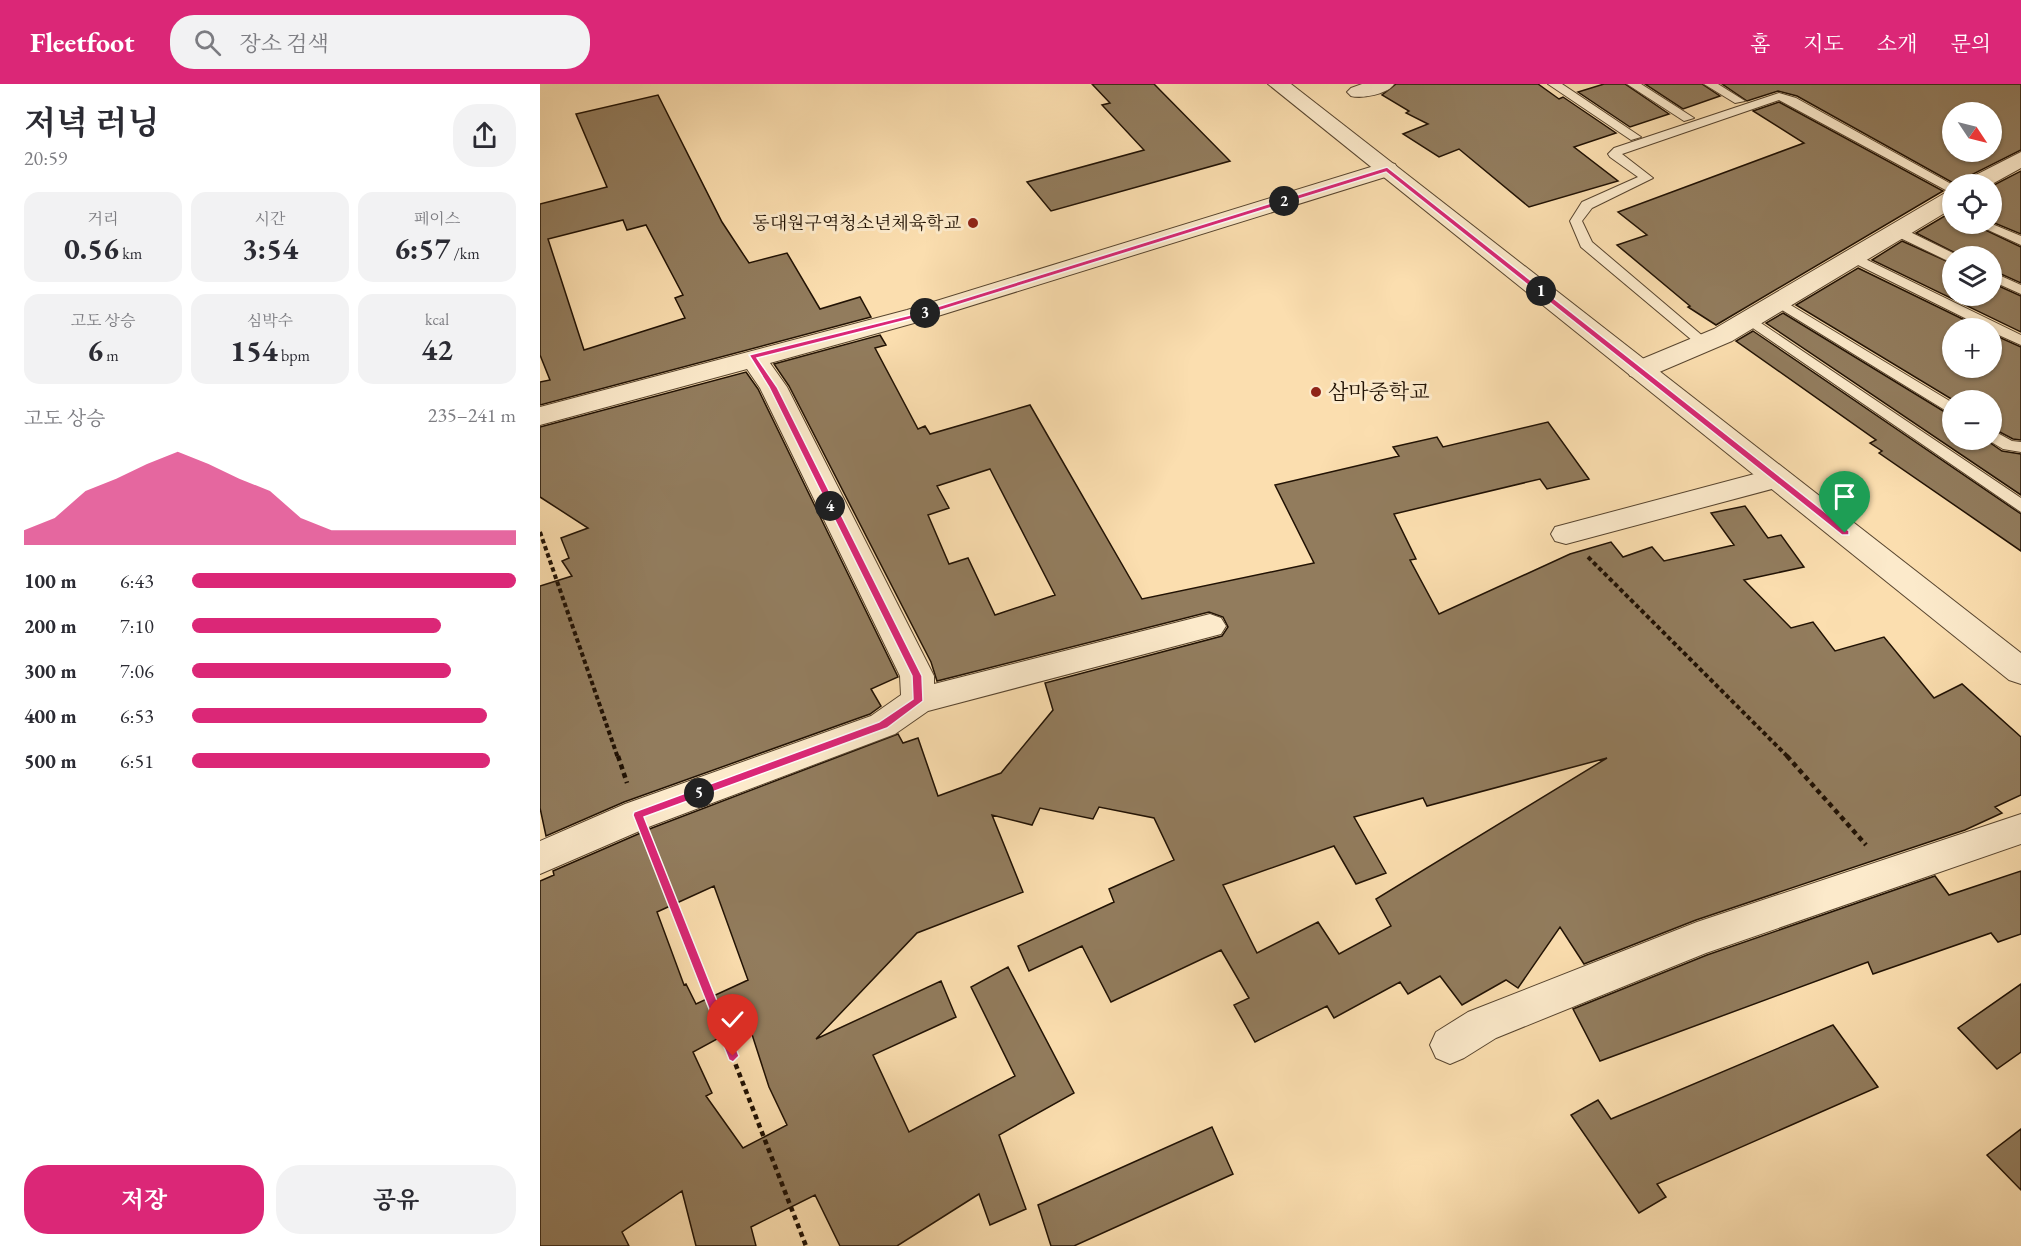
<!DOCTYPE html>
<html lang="ko">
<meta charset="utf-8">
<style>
:root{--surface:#fff;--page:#f2f2f3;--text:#2b2b33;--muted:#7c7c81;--accent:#db2777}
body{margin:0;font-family:"EB Garamond","Noto Serif KR",serif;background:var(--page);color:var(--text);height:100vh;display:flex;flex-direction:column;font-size:22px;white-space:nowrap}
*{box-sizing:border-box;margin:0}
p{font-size:20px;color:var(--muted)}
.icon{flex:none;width:33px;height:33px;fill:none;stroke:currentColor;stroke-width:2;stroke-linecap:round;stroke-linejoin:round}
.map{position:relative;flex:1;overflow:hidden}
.panel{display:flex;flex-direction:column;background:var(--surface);width:540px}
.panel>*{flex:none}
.needle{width:39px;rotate:125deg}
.fabs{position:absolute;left:1402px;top:18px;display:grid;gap:12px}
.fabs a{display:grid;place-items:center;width:60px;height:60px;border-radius:50%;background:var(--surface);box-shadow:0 2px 4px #0004;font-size:30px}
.pin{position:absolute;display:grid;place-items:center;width:51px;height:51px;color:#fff;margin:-62px -26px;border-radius:50% 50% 50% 0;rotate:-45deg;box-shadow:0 0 6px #0007}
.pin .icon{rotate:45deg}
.km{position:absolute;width:30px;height:30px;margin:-15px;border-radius:50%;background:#222;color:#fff;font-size:16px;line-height:30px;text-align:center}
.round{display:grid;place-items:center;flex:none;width:63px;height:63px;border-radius:24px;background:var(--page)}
.headline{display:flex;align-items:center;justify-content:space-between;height:102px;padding:0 24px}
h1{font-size:33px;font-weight:700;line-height:45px}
.figures{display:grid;grid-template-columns:repeat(3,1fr);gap:9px;height:102px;padding:6px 24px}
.figures div{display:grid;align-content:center;border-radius:15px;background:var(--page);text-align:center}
.figures b{font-size:30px;font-weight:700}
.figures small{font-size:16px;font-weight:400}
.figures p{font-size:16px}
.chart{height:168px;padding:12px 24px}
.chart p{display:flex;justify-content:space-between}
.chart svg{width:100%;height:108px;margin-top:6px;fill:var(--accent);opacity:.7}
.action{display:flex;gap:12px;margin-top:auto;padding:12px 24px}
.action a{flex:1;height:69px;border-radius:24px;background:var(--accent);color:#fff;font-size:24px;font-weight:700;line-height:69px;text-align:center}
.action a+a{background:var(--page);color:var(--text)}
ul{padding:0 24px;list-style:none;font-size:20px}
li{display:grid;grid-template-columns:96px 72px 1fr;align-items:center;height:45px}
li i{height:15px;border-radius:8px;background:var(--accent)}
header{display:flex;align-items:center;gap:36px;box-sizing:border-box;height:84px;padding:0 30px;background:var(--accent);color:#fff}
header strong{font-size:28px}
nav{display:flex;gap:33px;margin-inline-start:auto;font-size:21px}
.search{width:420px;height:54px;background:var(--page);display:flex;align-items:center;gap:15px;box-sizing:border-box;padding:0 21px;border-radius:24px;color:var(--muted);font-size:22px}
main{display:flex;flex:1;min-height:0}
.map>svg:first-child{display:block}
.building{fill:#927c5d;stroke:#211204;stroke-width:1.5;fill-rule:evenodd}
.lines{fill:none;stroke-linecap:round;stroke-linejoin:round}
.service-casing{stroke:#58452f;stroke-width:2}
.minor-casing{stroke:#58452f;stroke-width:2}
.tertiary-casing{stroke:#58452f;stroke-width:2}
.path-far1{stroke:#211204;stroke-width:4;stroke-dasharray:4.5 3;stroke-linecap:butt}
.path{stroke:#211204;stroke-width:4.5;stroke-dasharray:5 4;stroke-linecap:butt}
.service{fill:#fceacb;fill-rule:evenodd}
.minor{fill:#fceacb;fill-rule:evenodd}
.tertiary{fill:#fceacb;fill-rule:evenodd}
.route{fill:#db2777;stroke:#fff;stroke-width:1.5}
.poi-dot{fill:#8f2418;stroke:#fceacb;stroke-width:2}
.labels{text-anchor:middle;stroke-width:6;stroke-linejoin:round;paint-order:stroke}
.far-poi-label{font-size:18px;fill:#211204;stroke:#fceacb;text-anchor:end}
.poi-label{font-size:21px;fill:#211204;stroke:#fceacb;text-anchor:start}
</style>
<header>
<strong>Fleetfoot</strong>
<div class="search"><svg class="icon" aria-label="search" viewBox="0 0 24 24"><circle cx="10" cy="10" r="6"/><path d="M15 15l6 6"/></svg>장소 검색</div>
<nav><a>홈</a><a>지도</a><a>소개</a><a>문의</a></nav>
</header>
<main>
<section class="panel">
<div class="headline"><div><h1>저녁 러닝</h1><p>20:59</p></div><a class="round"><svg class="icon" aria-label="share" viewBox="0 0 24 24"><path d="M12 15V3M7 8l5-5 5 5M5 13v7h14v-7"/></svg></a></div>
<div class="figures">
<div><p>거리</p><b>0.56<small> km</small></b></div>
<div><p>시간</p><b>3:54</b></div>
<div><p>페이스</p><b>6:57<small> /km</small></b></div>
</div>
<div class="figures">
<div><p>고도 상승</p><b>6<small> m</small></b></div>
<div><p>심박수</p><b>154<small> bpm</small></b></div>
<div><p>kcal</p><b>42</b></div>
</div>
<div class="chart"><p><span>고도 상승</span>235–241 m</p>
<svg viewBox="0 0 160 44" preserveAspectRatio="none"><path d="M0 44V38L10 33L20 22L30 17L40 11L50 6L60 11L70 17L80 22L90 33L100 38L110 38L120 38L130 38L140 38L150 38L160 38V44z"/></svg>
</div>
<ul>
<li><b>100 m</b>6:43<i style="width:100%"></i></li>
<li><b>200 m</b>7:10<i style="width:77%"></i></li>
<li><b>300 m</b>7:06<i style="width:80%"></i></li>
<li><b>400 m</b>6:53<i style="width:91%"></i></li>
<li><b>500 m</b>6:51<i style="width:92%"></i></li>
</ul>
<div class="action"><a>저장</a><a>공유</a></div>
</section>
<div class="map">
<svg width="1481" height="1162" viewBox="0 0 1481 1162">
<rect width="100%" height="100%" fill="#fbdeaf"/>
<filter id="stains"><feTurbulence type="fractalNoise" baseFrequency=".00333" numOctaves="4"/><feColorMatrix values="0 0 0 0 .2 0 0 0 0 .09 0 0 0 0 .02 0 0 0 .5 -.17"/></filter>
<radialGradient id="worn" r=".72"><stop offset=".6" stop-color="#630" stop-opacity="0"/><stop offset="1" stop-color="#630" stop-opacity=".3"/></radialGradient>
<g class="building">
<polygon points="552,0 614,0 690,77 511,127 487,98 604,66 562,21 570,19"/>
<polygon points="856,0 998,0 1019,15 1023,13 1076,49 1034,63 1078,97 989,123 919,65 899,73 863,50 888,40 866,29 869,27 842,11"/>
<polygon points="1064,0 1085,0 1129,30 1090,43 1038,8"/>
<polygon points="1105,0 1162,0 1180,12 1143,25"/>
<path d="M 1182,0 L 1481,0 L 1481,66 L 1427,93 L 1422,100 L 1415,100 L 1257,12 L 1238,7 L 1207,17 ZM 1413,28 L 1452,28 L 1452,68 L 1413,68 Z"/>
<path d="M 118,11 L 182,138 L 209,179 L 247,169 L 280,225 L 320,213 L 331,233 L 0,321 L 0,298 L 10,296 L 0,271 L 0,120 L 67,103 L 36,30 ZM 83,136 L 87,146 L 106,141 L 143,211 L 135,214 L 145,234 L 44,266 L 8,155 Z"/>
<polygon points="1239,18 1403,107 1176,241 1148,223 1150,222 1077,161 1107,151 1078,128 1264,59 1213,27"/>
<polygon points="1481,87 1481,150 1452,138 1452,102"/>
<polygon points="1413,127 1413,140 1433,140 1481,163 1481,199 1452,186 1452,172 1421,172 1376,149"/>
<polygon points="1362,157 1413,180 1413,212 1452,212 1452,199 1481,212 1481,248 1332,176"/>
<polygon points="1318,184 1441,244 1413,244 1413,284 1452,284 1452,250 1481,263 1481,356 1473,355 1452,344 1452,316 1413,316 1256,221"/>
<polygon points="1243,229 1413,333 1413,356 1446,356 1462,367 1481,370 1481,411 1226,239"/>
<polygon points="1213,247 1481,430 1481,467 1339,369 1342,367 1330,359 1336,356 1196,257"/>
<path d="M 340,251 L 346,261 L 335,264 L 378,345 L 385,342 L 390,350 L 490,321 L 602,515 L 774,479 L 735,401 L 859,372 L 853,363 L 897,353 L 903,363 L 1008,338 L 1049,395 L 1007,405 L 1000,395 L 854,430 L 876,475 L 870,476 L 899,530 L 1030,470 L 1071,458 L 1083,473 L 1112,463 L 1124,477 L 1194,461 L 1171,429 L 1205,422 L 1228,454 L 1241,451 L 1264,483 L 1204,496 L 1251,544 L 1273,538 L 1295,567 L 1344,553 L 1394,614 L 1422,600 L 1481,653 L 1481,711 L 1455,723 L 1462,729 L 1425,746 L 1156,836 L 1044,880 L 1020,843 L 978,904 L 966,896 L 922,921 L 900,892 L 868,910 L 860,898 L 794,934 L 787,922 L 715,958 L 694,921 L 709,914 L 681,866 L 571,918 L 542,862 L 489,887 L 478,862 L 574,818 L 569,805 L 634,776 L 614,734 L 559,723 L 553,735 L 500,724 L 492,741 L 452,731 L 483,808 L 377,849 L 276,955 L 401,897 L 416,933 L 333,971 L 369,1048 L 475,992 L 431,903 L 468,883 L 534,1009 L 459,1051 L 486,1125 L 450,1141 L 439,1110 L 357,1162 L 300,1162 L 275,1111 L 211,1143 L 216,1162 L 156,1162 L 142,1107 L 82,1148 L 89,1162 L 0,1162 L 0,797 L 14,791 L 13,787 L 112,744 L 358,650 L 363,659 L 378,654 L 398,712 L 420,704 L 461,689 L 513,626 L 505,599 L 682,552 L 688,543 L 683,533 L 669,528 L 397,597 L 391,578 L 249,302 L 234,280 ZM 450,385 L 515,511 L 455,531 L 428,474 L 409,480 L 388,431 L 409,424 L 397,402 ZM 1067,674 L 836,815 L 851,842 L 799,870 L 778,838 L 717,869 L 683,801 L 794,762 L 816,800 L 846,789 L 814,733 L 883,714 L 887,722 ZM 174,802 L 208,896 L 156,920 L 146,900 L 144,901 L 117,828 ZM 208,938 L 229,1003 L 247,1041 L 203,1064 L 166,1012 L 172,1009 L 153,968 Z"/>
<polygon points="206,288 218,305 358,593 331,605 341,622 330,630 84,718 6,752 0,724 0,502 32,492 22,477 29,474 21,454 48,444 0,413 0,343"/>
<polygon points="1481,787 1481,850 1458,858 1451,849 1333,890 1328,878 1060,977 1033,925 1167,871 1395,792 1409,811"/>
<polygon points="1481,900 1481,968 1457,985 1418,944"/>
<polygon points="1293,941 1338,1003 1117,1100 1126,1113 1099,1129 1031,1031 1058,1016 1071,1035"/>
<polygon points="672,1043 693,1090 534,1162 511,1162 498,1121"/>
<polygon points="1481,1045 1481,1106 1447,1071"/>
</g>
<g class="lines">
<g class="service-casing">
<g id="service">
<polygon points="1008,0 1022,0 1101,53 1091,56"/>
<polygon points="1087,0 1101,0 1154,34 1144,37"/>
<polygon points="1164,0 1178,0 1205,17 1195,19"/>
<polygon points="1239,9 1256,14 1413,101 1413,110 1239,16 1082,70 1113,94 1052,124 1042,137 1052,158 1171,259 1164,263 1159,262 1041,163 1030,137 1042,118 1098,93 1070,73 1068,70 1074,64"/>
<polygon points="1435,140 1452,140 1481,152 1481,161"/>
<polygon points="1357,143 1362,144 1419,172 1413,172 1413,178 1408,177 1352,150 1350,147"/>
<polygon points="1313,169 1481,251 1481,261 1452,248 1452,244 1445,244 1308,176 1308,170"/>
<polygon points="1452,188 1481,201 1481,210 1452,197"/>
<polygon points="1239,214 1413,319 1413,331 1234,221 1234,215"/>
<polygon points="1209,231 1481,414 1481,428 1204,238 1204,232"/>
<polygon points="1452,346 1472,357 1481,358 1481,368 1463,365 1448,356 1452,356"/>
</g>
</g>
<g class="minor-casing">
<g id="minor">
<path d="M 822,0 L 854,0 C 848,10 822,15 811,12 L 807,8 L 811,4 Z"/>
<polygon points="1481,68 1481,84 1452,100 1424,100 1428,95"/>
<polygon points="847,78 855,80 858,85 855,90 385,236 230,279 247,303 394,592 394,600 670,530 681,534 686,542 681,550 388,627 355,650 111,742 0,790 0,757 85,720 331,632 361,611 360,592 220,304 207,285 0,341 0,323 367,226"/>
<polygon points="1413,107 1413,124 1192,257 1110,292 1100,294 1090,292 1087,286 1090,280 1174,245 1405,109"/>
<polygon points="1237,384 1247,387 1252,394 1247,401 1026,460 1015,457 1011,450 1015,443"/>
<polygon points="1481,730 1481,760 1166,869 956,954 924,974 910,980 896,974 890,961 896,948 928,928 1157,838"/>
</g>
</g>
<g class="tertiary-casing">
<polygon id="tertiary" points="728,0 751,0 1481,569 1481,600 1469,596"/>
</g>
<g class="path-far1">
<polyline points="0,448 78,674"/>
<polyline points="1048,473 1249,674"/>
</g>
<g class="path">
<polyline points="78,672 87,699"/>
<polyline points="1247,672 1326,761"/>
<polyline points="111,762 266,1162"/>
</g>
<use href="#service" class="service"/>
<use href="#minor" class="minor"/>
<use href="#tertiary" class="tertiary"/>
</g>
<polygon class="route" points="847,83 1309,447 1309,451 1302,451 846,88 379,233 217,274 237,303 382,592 383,617 347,644 104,733 199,972 193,978 189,976 93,731 94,728 339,638 373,615 372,592 229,303 209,271 374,230"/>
<g class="poi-dot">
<circle cx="433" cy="139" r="6"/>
<circle cx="776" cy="308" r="6"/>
</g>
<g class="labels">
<g class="far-poi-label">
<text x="421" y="145">동대원구역청소년체육학교</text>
</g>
<g class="poi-label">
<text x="788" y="315">삼마중학교</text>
</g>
</g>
<rect width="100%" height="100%" filter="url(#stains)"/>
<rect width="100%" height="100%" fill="url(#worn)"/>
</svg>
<div class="fabs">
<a><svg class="needle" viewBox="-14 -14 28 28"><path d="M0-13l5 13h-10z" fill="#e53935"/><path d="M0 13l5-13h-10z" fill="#7c7c81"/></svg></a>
<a><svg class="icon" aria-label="locate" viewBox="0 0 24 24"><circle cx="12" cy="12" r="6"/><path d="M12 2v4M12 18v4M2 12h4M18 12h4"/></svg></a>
<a><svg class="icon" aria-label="layers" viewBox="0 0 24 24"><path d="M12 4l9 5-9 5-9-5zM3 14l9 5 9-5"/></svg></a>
<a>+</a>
<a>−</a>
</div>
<div class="pin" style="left:1305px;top:449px;background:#1e9e55"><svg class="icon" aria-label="arrive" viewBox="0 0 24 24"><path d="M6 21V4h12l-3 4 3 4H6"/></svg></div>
<div class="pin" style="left:193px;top:972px;background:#d93025"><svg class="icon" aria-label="check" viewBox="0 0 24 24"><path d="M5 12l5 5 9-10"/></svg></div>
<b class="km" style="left:1001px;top:207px">1</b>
<b class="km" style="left:744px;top:117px">2</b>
<b class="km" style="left:385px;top:229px">3</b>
<b class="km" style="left:290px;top:422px">4</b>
<b class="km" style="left:159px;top:709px">5</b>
</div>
</main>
